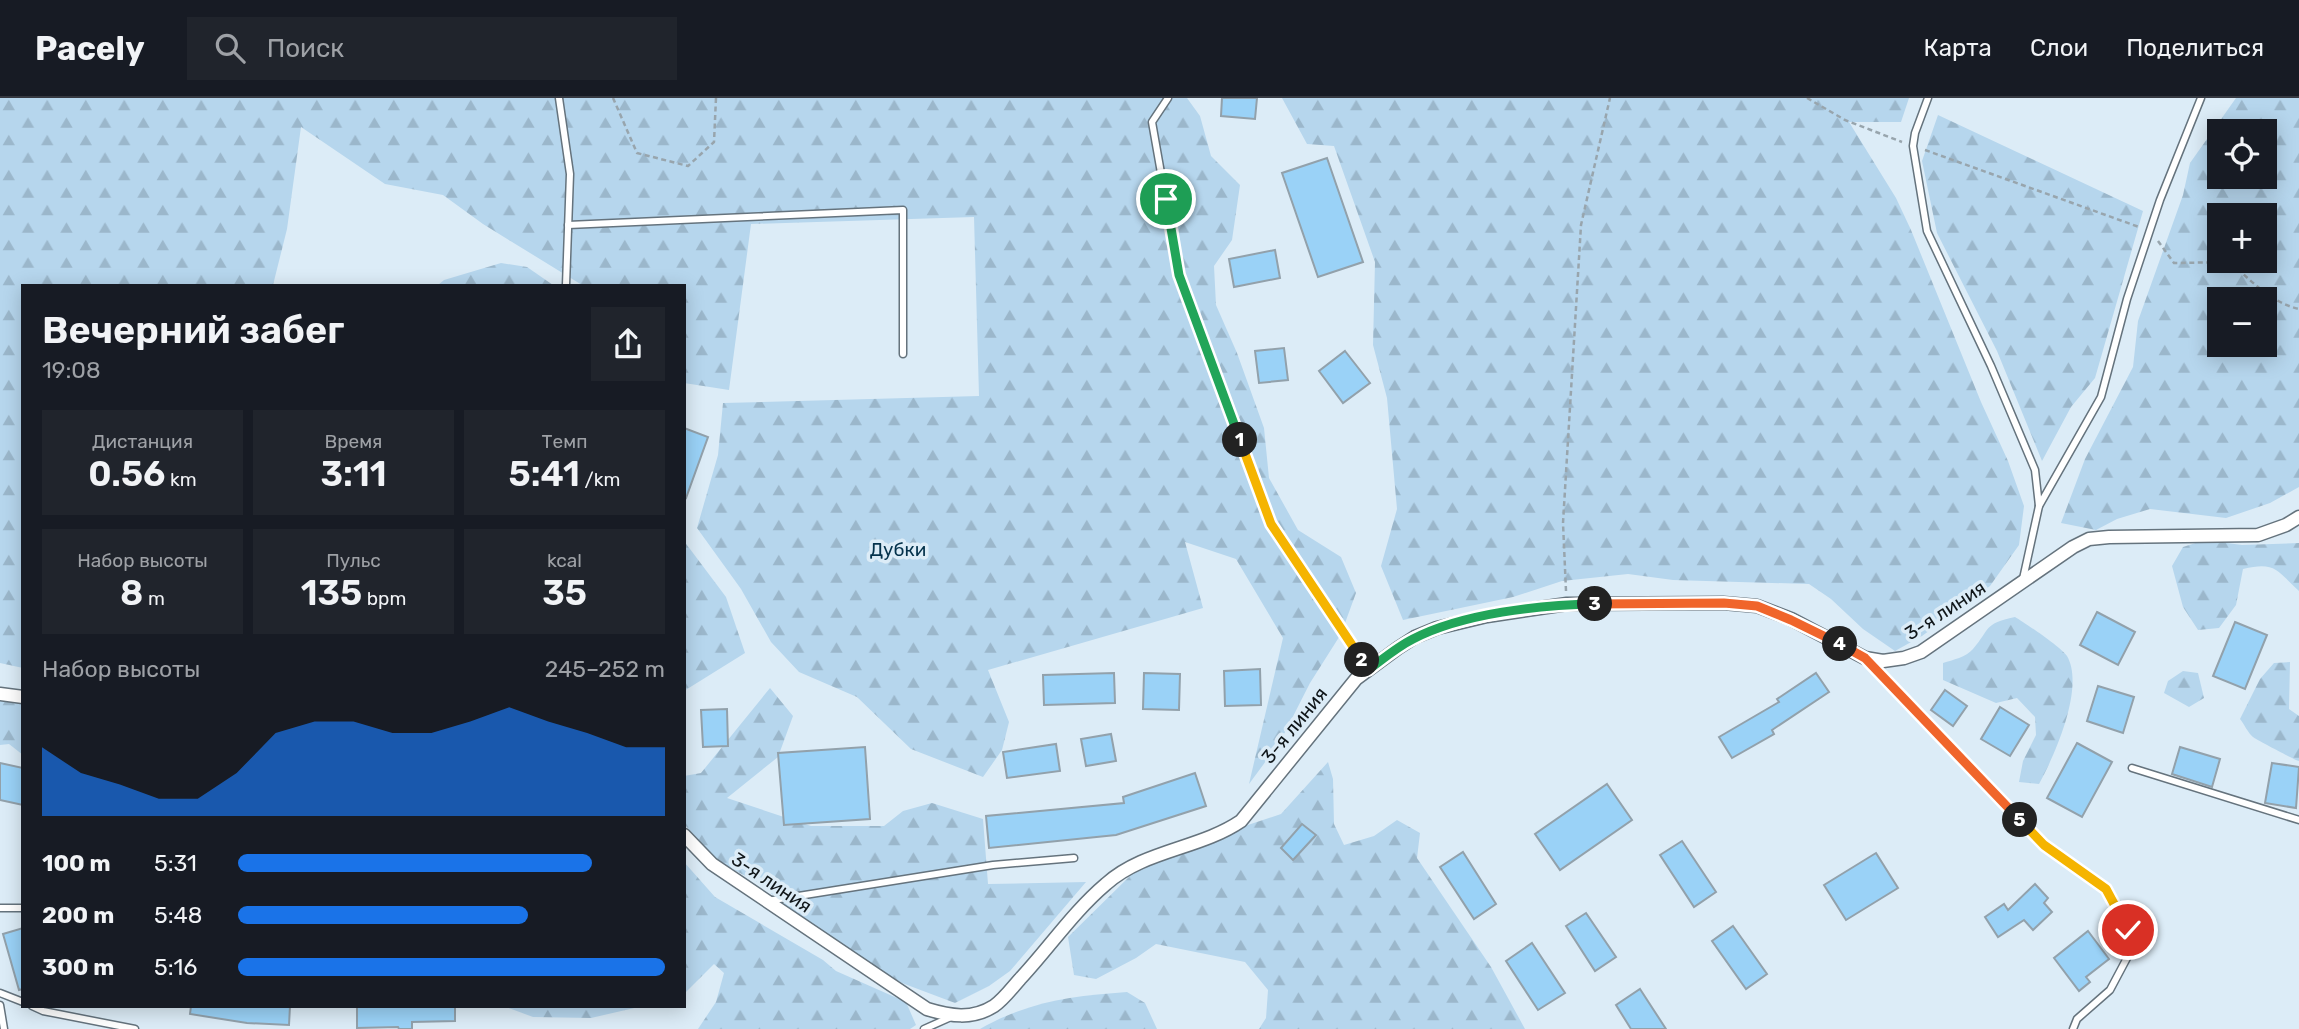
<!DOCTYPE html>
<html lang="ru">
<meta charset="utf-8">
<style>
:root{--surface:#171b24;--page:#20242c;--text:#f1f3f6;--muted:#9ea1a6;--line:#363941;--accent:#1a73e8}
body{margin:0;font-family:Rubik,sans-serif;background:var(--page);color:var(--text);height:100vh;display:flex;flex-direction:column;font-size:26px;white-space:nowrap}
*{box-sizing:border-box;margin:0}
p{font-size:23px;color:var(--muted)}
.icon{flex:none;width:38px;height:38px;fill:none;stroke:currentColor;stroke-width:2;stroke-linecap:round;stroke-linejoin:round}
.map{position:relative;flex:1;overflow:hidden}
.panel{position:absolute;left:21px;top:186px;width:665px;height:724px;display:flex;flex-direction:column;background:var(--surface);border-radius:0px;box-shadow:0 4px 18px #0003}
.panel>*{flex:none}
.fabs{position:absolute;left:2207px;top:21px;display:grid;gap:14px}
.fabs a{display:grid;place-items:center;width:70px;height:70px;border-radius:0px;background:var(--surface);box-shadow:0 4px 18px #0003;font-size:35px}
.pin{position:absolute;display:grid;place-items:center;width:60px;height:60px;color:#fff;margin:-30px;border:4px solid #fff;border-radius:50%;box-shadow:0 2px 7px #0007}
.km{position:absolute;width:35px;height:35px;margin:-18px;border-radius:50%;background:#222;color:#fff;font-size:19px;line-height:35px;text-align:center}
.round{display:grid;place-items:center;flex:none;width:74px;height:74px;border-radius:0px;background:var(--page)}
.overview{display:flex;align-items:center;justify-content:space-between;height:119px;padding:0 21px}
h1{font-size:38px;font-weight:600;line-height:52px}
.metrics{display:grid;grid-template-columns:repeat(3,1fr);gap:10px;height:119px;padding:7px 21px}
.metrics div{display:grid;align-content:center;border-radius:0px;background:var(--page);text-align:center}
.metrics b{font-size:35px;font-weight:600}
.metrics small{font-size:19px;font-weight:400}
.metrics p{font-size:19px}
.chart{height:196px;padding:14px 21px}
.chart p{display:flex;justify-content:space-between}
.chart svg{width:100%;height:126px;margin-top:7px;fill:var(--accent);opacity:.7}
ul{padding:0 21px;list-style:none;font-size:23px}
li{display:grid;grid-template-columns:112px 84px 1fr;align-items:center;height:52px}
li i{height:18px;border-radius:9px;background:var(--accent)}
header{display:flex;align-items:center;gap:42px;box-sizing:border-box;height:98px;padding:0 35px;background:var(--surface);border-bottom:2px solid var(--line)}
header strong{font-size:33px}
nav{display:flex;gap:38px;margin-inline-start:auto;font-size:24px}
.search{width:490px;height:63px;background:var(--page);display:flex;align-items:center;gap:18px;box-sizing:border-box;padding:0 24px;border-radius:0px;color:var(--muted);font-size:26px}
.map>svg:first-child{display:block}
.forest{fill:url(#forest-firs);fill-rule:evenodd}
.building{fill:#9ad2f7;stroke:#92a1ab;stroke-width:2}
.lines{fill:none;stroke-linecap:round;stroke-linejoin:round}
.lane-casing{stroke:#65737d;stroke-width:9}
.street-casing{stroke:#65737d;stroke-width:15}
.path{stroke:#98a5ad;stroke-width:2.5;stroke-dasharray:5 3.5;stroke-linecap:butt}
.lane{stroke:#fff;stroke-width:6}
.street{stroke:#fff;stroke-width:12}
.split-1-casing{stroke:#fff;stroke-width:14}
.split-2-casing{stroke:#fff;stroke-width:14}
.split-3-casing{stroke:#fff;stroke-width:14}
.split-4-casing{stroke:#fff;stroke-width:14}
.split-5-casing{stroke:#fff;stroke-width:14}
.split-6-casing{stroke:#fff;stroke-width:14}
.split-1{stroke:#22a559;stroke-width:9}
.split-2{stroke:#f5b400;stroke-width:9}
.split-3{stroke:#22a559;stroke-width:9}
.split-4{stroke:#f0652b;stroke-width:9}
.split-5{stroke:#f0652b;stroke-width:9}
.split-6{stroke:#f5b400;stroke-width:9}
.labels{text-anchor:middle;stroke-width:7;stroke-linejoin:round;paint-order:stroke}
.park-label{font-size:19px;fill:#04324b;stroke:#dcecf7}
.street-label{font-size:19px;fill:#101619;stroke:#dcecf7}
</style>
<header>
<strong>Pacely</strong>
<div class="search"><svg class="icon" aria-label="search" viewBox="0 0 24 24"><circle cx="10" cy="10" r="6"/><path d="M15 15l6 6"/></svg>Поиск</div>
<nav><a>Карта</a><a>Слои</a><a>Поделиться</a></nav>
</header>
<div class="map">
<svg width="2299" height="931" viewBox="0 0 2299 931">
<defs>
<pattern id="forest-firs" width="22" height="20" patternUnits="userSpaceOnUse" patternTransform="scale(1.75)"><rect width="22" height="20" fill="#b6d6ed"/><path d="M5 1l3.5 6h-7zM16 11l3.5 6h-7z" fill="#9bb7cb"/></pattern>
</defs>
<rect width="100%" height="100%" fill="#dcecf7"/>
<g class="forest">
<polygon points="0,0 1187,0 1200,18 1211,58 1240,87 1232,142 1214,168 1216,207 1237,255 1264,330 1269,380 1298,432 1341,459 1356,495 1341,536 1310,585 1280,644 1249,686 1283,540 1236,461 1185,444 1203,510 988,572 1009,624 1002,652 983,679 911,651 857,599 799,574 771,544 741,491 697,430 718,357 723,305 979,298 974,119 751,126 729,292 684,285 684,187 582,187 483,126 443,97 385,86 301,29 287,131 273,187 23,187 23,570 0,565"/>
<polygon points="1282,0 1909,0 1901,24 1849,24 1896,100 1911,132 1981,304 2008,363 2024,408 2019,447 1990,488 1922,538 1895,553 1863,531 1831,501 1809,486 1673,482 1628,476 1562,483 1513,499 1403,522 1381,468 1397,411 1387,300 1373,247 1375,164 1334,48 1307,46"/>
<path d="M 2236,0 L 2299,0 L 2299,389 L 2270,405 L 2226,420 L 2150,411 L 2117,421 L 2096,432 L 2061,425 L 2085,361 L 2133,269 L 2138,223 L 2183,97 L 2190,65 ZM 2219,33 L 2264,33 L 2264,79 L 2219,79 ZM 2219,117 L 2264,117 L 2264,163 L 2219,163 ZM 2219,201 L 2264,201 L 2264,247 L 2219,247 Z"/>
<polygon points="1938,17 2143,113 2095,280 2071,309 2042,363 1997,253 1937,135 1922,63"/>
<polygon points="501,165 527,169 553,187 438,187 444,182"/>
<path d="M 2205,442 L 2242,447 L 2299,445 L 2299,493 C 2277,473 2276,463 2243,471 L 2236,507 L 2219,530 L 2198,532 L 2183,509 L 2172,468 L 2183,449 Z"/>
<polygon points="684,443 726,499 745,555 684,593"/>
<path d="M 2015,519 C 2025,525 2061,549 2067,558 C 2085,589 2055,657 2039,686 L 2019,684 L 2023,663 L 2036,637 L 2035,619 L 2017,600 L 1996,605 L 1943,582 L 1943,565 C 1953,562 1966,559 1973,551 C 1991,530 1983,526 2015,519 Z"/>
<path d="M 2290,564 L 2289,611 L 2299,618 L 2299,663 C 2295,662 2257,642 2253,639 C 2248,635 2244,626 2240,621 L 2260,581 L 2274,565 Z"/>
<polygon points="2183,573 2198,575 2204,600 2189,609 2164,595 2168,583"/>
<polygon points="770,590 793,618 778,659 727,700 811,728 884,728 903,713 932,705 983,721 988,786 1086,784 1010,873 989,888 955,905 902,885 836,848 757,784 719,764 684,726 684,678 701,675"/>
<polygon points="0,600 23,606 23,657 9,646 0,647"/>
<polygon points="1328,664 1333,681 1334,726 1344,747 1374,738 1397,722 1420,735 1417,760 1491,869 1525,931 1259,931 1266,920 1268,892 1245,864 1156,846 1136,860 1096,881 1074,877 1068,839 1132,776 1154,758 1281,716"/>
<polygon points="684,764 715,799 823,862 836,873 906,904 916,927 910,931 698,931 716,904 724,875 714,866 684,896"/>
<path d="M 1127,894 L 1145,905 L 1157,931 L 980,931 C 1029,903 1073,898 1127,894 Z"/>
<polygon points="503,908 643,908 591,920 533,919"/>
</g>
<g class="building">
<polygon points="1222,0 1257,0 1255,21 1221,18"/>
<polygon points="1327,60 1363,164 1318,179 1282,75"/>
<polygon points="1275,152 1280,180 1234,189 1229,161"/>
<polygon points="1284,250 1288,282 1259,285 1255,253"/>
<polygon points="1345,253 1370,285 1343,305 1319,273"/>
<polygon points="684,330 708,339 686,400 684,399"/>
<polygon points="2097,514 2135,534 2118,567 2080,547"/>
<polygon points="2235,524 2267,537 2245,591 2213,578"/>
<polygon points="1260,571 1261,607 1225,608 1224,573"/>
<polygon points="1114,575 1115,605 1044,607 1043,577"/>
<polygon points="1144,575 1180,576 1179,612 1143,611"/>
<polygon points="1816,575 1829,594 1772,632 1774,636 1732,660 1719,639 1779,604 1777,601"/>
<polygon points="2098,588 2134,599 2123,635 2087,623"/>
<polygon points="1945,592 1967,608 1953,628 1931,612"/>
<polygon points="2000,609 2029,627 2010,658 1981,641"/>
<polygon points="727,611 728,648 703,649 701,612"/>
<polygon points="1111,636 1116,663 1086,668 1081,641"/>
<polygon points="2077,645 2112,664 2082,719 2047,700"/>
<polygon points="1056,646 1060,673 1007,680 1003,654"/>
<polygon points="865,649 870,721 784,727 778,655"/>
<polygon points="2180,649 2220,661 2212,689 2172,676"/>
<polygon points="0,665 23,670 23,707 0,702"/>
<polygon points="2272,665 2299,669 2296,710 2265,705"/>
<polygon points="1195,675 1206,708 1116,737 989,750 986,718 1124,705 1123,699"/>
<polygon points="1607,686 1632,722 1560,772 1535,736"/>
<polygon points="1302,726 1316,737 1293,762 1281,750"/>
<polygon points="1682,743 1716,794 1694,809 1660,757"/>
<polygon points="1463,754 1496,806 1474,821 1440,769"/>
<polygon points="1876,755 1898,790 1846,822 1824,787"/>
<polygon points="2035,786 2048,800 2044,805 2052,814 2033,832 2024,822 1998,839 1985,819 2004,806 2008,812"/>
<polygon points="1586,815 1616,859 1595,873 1566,828"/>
<polygon points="1733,828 1767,876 1746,891 1712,843"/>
<polygon points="23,830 23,891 19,892 3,836"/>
<polygon points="2088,833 2109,861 2086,879 2090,884 2079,893 2054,860"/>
<polygon points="1532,845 1565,895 1538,912 1506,863"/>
<polygon points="1640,891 1666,931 1631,931 1616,907"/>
<polygon points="191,908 290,908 289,927 247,925 190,916"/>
<polygon points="357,908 455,908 455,923 412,924 412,931 399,931 398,929 357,930"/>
</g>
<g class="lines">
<g class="lane-casing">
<g id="lane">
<polyline points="559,0 570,76 566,187"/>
<polyline points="1168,0 1152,24 1179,177 1271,426 1368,572"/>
<polyline points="1928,0 1915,35 1913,48 1927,133 1991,268 2035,372 2039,408"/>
<polyline points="568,127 903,112 903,256"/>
<polyline points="2023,481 2039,408 2101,299 2127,201 2160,102 2201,0"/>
<polyline points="1866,561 2044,747 2106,791 2128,832 2127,860 2110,892 2077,921 2073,931"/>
<polyline points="2132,670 2299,722"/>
<polyline points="767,803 993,767 1074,760"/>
<polyline points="0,810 23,810"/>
<polyline points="0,895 23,904"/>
<polyline points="0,907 4,931"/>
<polyline points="32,908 43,913 135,931"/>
<polyline points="924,931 951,919"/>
</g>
</g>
<g class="street-casing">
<g id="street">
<polyline points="0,596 23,599"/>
<path d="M 684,737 L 712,766 L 927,911 C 950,918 972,922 994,908 C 1003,902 1012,890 1020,881 C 1049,850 1073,814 1106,786 C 1144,752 1200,751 1241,723 L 1356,581 L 1398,550 L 1415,539 L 1437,530 L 1487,518 L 1567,506 L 1723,505 L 1757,508 L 1791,521 L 1865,560 L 1883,563 L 1904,560 L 1921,554 L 2073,449 L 2089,441 L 2109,439 L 2258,437 L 2286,427 L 2299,419"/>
</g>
</g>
<g class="path">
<polyline points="613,0 637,55 688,68 714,44 716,0"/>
<polyline points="1807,0 1845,22 1902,44"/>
<polyline points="1925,52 2139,129"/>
<path d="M 2158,143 L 2174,165 L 2230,164 C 2250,182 2272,205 2299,211"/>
<polyline points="1566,493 1563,425 1581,127 1610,0"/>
</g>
<use href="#lane" class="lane"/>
<use href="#street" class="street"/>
</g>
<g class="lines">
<g class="split-1-casing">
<polyline id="split-1" points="1166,101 1179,177 1240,342"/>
</g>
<g class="split-2-casing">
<polyline id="split-2" points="1240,342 1271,426 1362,562"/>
</g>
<g class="split-3-casing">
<path id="split-3" d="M 1362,562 L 1368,572 C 1383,561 1397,549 1413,541 C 1463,515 1540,507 1595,506"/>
</g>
<g class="split-4-casing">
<polyline id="split-4" points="1595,506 1724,505 1757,508 1791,522 1840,546"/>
</g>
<g class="split-5-casing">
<polyline id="split-5" points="1840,546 1865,560 2020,722"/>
</g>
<g class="split-6-casing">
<polyline id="split-6" points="2020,722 2044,747 2106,791 2128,832"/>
</g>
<use href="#split-1" class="split-1"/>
<use href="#split-2" class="split-2"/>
<use href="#split-3" class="split-3"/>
<use href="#split-4" class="split-4"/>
<use href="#split-5" class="split-5"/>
<use href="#split-6" class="split-6"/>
</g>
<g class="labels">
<g class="park-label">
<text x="898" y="458">Дубки</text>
</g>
<g class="street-label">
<text transform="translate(1945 512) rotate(-33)" y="7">3-я линия</text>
<text transform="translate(1294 627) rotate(-51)" y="7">3-я линия</text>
<text transform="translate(772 784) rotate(34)" y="7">3-я линия</text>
</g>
</g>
</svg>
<div class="fabs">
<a><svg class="icon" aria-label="locate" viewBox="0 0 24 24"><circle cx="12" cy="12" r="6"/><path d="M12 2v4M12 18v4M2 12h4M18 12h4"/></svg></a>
<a>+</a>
<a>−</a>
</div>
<div class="pin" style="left:1166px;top:101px;background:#1e9e55"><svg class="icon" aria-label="arrive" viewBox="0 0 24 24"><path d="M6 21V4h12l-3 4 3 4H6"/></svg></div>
<div class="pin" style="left:2128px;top:832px;background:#d93025"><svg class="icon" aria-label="check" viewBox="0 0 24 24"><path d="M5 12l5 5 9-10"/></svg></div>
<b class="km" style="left:1240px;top:342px">1</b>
<b class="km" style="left:1362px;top:562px">2</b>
<b class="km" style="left:1595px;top:506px">3</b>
<b class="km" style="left:1840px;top:546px">4</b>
<b class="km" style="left:2020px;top:722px">5</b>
<section class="panel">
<div class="overview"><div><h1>Вечерний забег</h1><p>19:08</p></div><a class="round"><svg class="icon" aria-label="share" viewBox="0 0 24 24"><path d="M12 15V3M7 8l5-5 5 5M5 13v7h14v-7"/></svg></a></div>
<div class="metrics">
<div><p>Дистанция</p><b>0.56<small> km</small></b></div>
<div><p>Время</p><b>3:11</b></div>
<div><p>Темп</p><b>5:41<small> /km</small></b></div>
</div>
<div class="metrics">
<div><p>Набор высоты</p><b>8<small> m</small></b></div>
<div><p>Пульс</p><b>135<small> bpm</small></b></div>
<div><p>kcal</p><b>35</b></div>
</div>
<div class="chart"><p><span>Набор высоты</span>245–252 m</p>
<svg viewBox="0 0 160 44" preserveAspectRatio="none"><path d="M0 44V20L10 29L20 33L30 38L40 38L50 29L60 15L70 11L80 11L90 15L100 15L110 11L120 6L130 11L140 15L150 20L160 20V44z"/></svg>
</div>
<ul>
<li><b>100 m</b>5:31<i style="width:83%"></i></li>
<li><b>200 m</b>5:48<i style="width:68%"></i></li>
<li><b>300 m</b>5:16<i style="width:100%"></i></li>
</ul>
</section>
</div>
